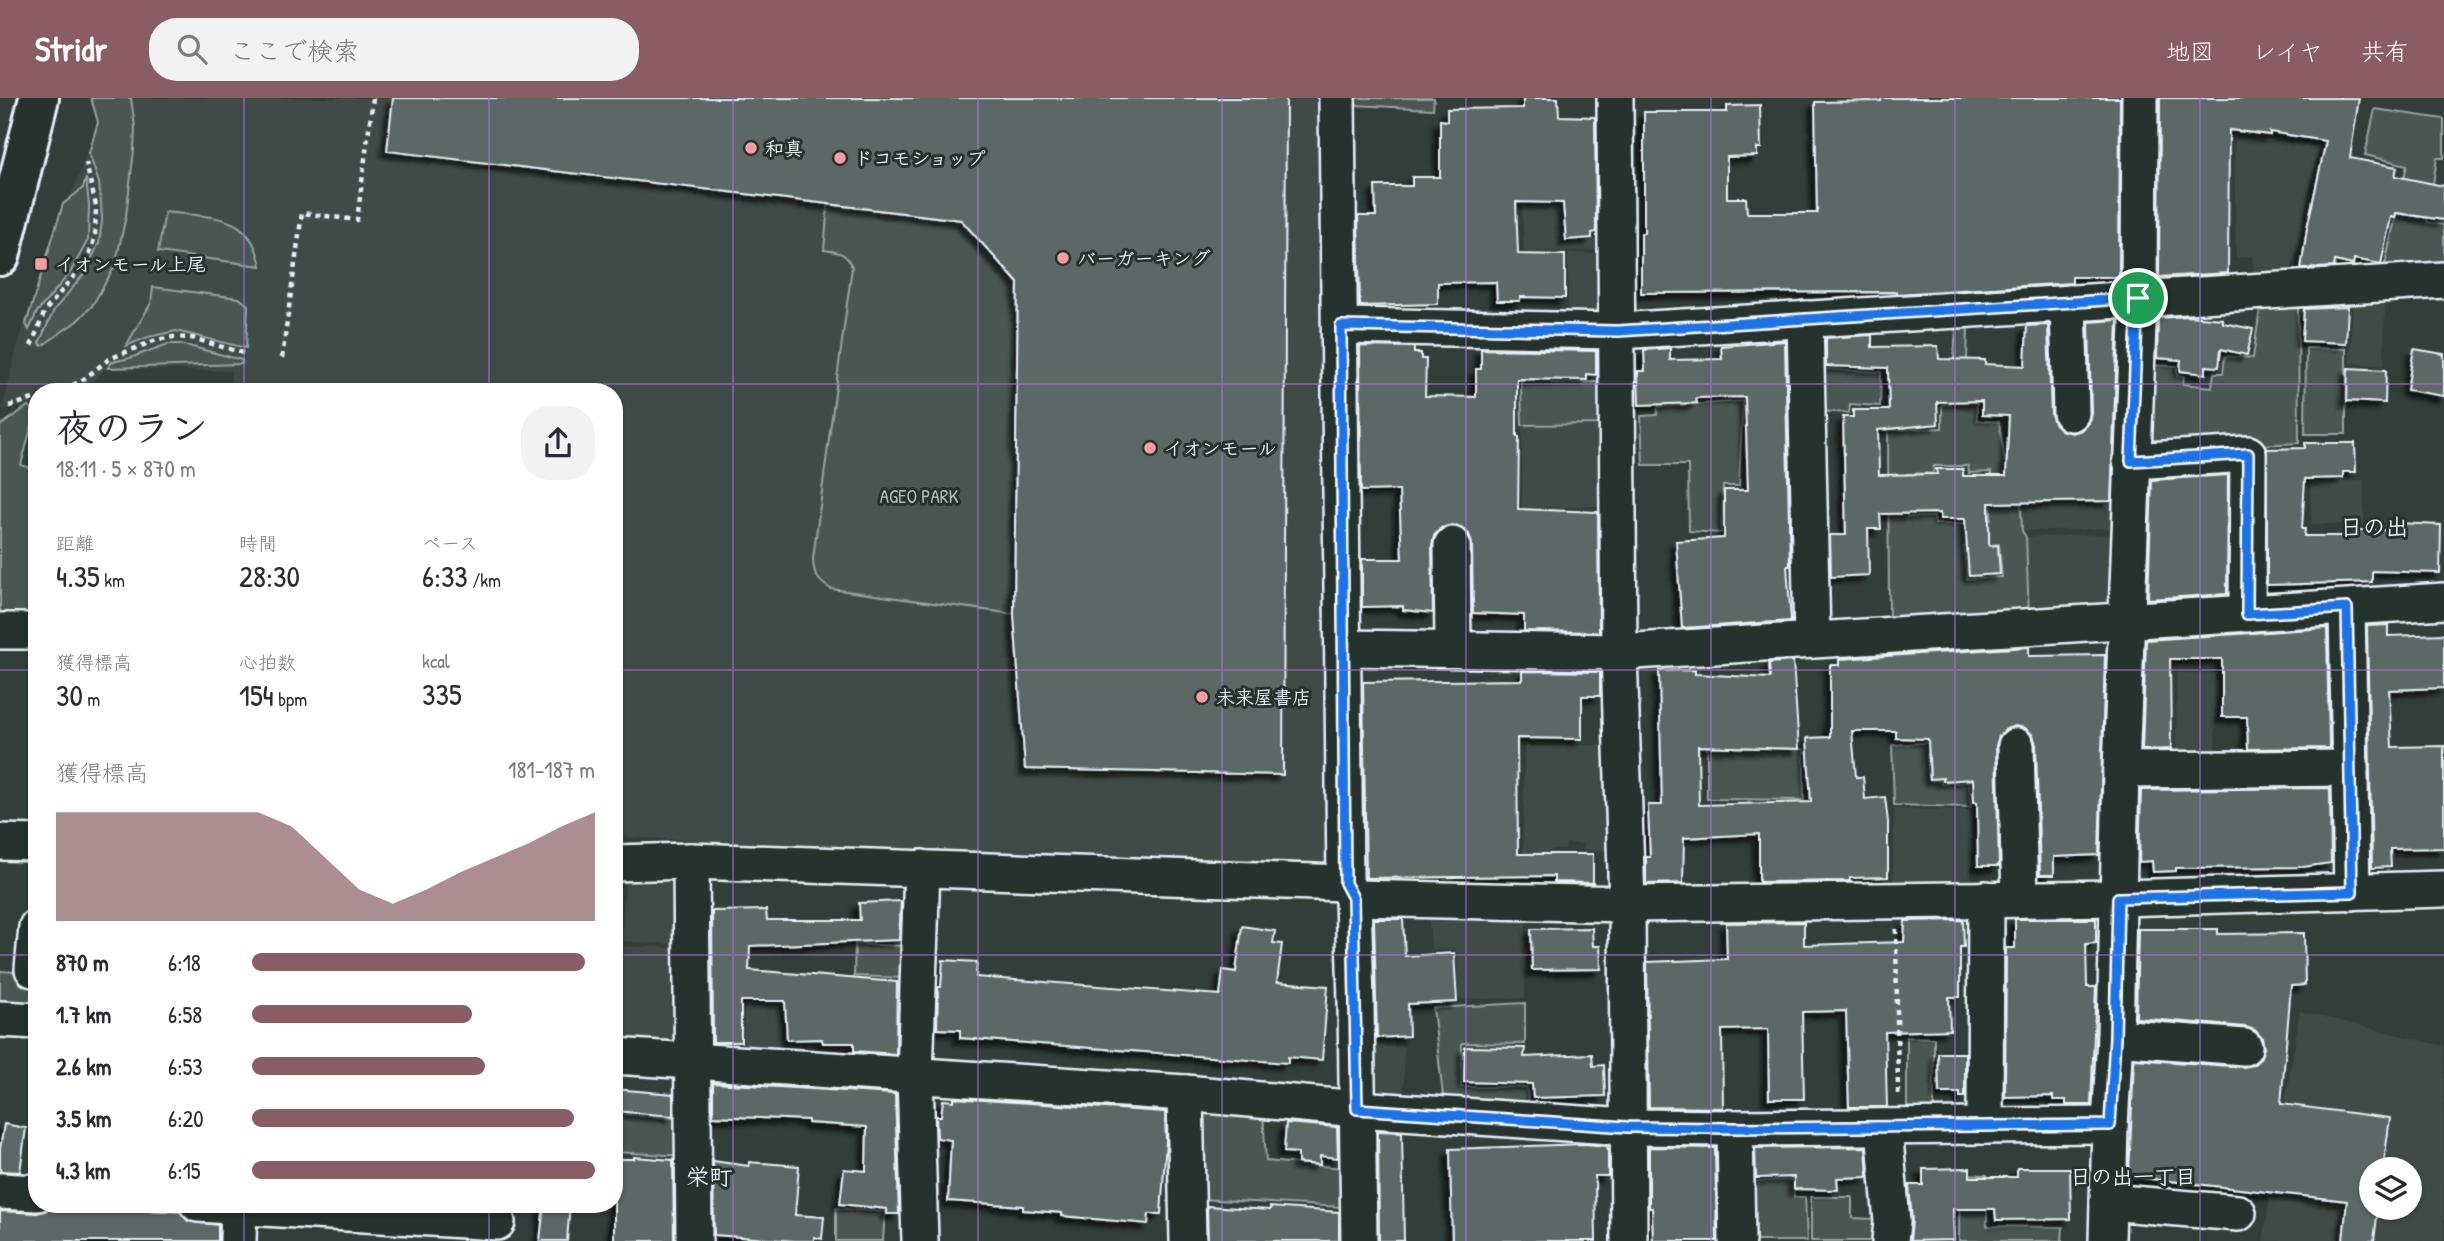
<!DOCTYPE html>
<html lang="ja">
<meta charset="utf-8">
<style>
:root{--surface:#fff;--page:#f2f2f3;--text:#2b2b33;--muted:#7c7c81;--accent:#8a5d65}
body{margin:0;font-family:"Patrick Hand","Klee One",sans-serif;background:var(--page);color:var(--text);height:100vh;display:flex;flex-direction:column;font-size:26px;white-space:nowrap}
*{box-sizing:border-box;margin:0}
p{font-size:23px;color:var(--muted)}
.icon{flex:none;width:38px;height:38px;fill:none;stroke:currentColor;stroke-width:2;stroke-linecap:round;stroke-linejoin:round}
.map{position:relative;flex:1;overflow:hidden}
.details{position:absolute;left:28px;top:285px;width:595px;height:830px;display:flex;flex-direction:column;background:var(--surface);border-radius:28px;box-shadow:0 2px 5px #0004}
.details>*{flex:none}
.controls{position:absolute;left:2359px;top:1059px;display:grid;gap:14px}
.controls a{display:grid;place-items:center;width:63px;height:63px;border-radius:50%;background:var(--surface);box-shadow:0 2px 5px #0004;font-size:35px}
.pin{position:absolute;display:grid;place-items:center;width:60px;height:60px;color:#fff;margin:-30px;border:4px solid #fff;border-radius:50%;box-shadow:0 2px 7px #0007}
.round{display:grid;place-items:center;flex:none;width:74px;height:74px;border-radius:28px;background:var(--page)}
.headline{display:flex;align-items:center;justify-content:space-between;height:119px;padding:0 28px}
h1{font-size:38px;font-weight:600;line-height:52px}
.stats{display:grid;grid-template-columns:repeat(3,1fr);gap:10px;height:119px;padding:7px 28px}
.stats div{display:grid;align-content:center}
.stats b{font-size:30px;font-weight:600}
.stats small{font-size:19px;font-weight:400}
.stats p{font-size:19px}
.chart{height:196px;padding:14px 28px}
.chart p{display:flex;justify-content:space-between}
.chart svg{width:100%;height:126px;margin-top:7px;fill:var(--accent);opacity:.7}
ul{padding:0 28px;list-style:none;font-size:23px}
li{display:grid;grid-template-columns:112px 84px 1fr;align-items:center;height:52px}
li i{height:18px;border-radius:9px;background:var(--accent)}
header{display:flex;align-items:center;gap:42px;box-sizing:border-box;height:98px;padding:0 35px;background:var(--accent);color:#fff}
header strong{font-size:33px}
nav{display:flex;gap:38px;margin-inline-start:auto;font-size:24px}
.search{width:490px;height:63px;background:var(--page);display:flex;align-items:center;gap:18px;box-sizing:border-box;padding:0 24px;border-radius:28px;color:var(--muted);font-size:26px}
.map>svg:first-child{display:block}
.built{fill:#3f4b46;fill-rule:evenodd}
.green{fill:#495651;stroke:#98a4a4;stroke-width:2;fill-rule:evenodd}
.building{fill:#5c6865;stroke:#e8f1f8;stroke-width:2;fill-rule:evenodd;filter:url(#shadow)}
.lines{fill:none;stroke-linecap:round;stroke-linejoin:round}
.minor-casing{stroke:#e8f1f8;stroke-width:40}
.major-casing{stroke:#e8f1f8;stroke-width:44}
.path{stroke:#e8f1f8;stroke-width:4.5;stroke-dasharray:5 5;stroke-linecap:butt}
.minor{stroke:#26332d;stroke-width:35}
.major{stroke:#26332d;stroke-width:38}
.route-casing{stroke:#fff;stroke-width:14}
.route{stroke:#1a73e8;stroke-width:9}
.grid{fill:none;stroke:#a171d3;stroke-width:2;stroke-opacity:0.55}
.poi-dot{fill:#ff9aa2;stroke:#26332d;stroke-width:2.5}
.labels{text-anchor:middle;stroke-width:6;stroke-linejoin:round;paint-order:stroke}
.poi-label{font-size:19px;font-weight:bold;fill:#e8f1f8;stroke:#26332d;text-anchor:start}
.park-label{font-size:19px;fill:#b0bbbe;stroke:#26332d}
.neighbourhood-label{font-size:21px;font-weight:bold;fill:#e8f1f8;stroke:#26332d}
.quarter-label{font-size:23px;font-weight:bold;fill:#e8f1f8;stroke:#26332d}
</style>
<header>
<strong>Stridr</strong>
<div class="search"><svg class="icon" aria-label="search" viewBox="0 0 24 24"><circle cx="10" cy="10" r="6"/><path d="M15 15l6 6"/></svg>ここで検索</div>
<nav><a>地図</a><a>レイヤ</a><a>共有</a></nav>
</header>
<div class="map">
<svg width="2444" height="1143" viewBox="0 0 2444 1143">
<defs>
<filter id="shadow"><feDropShadow dx="-6" dy="6" stdDeviation="2" flood-color="#0009"/></filter>
</defs>
<rect width="100%" height="100%" fill="#323e39"/>
<filter id="ink" filterUnits="userSpaceOnUse"><feTurbulence type="fractalNoise" baseFrequency=".0143" numOctaves="2"/><feDisplacementMap in="SourceGraphic" scale="14" xChannelSelector="R" yChannelSelector="G"/><feConvolveMatrix kernelMatrix="1 2 1 2 8 2 1 2 1" color-interpolation-filters="sRGB"/></filter>
<g filter="url(#ink)">
<g class="built">
<polygon points="90,0 1318,0 1327,768 614,739 614,294 229,294 231,273 106,271 86,289 75,294 37,294 37,305 2,312 20,237 98,24"/>
<polygon points="2234,37 2320,48 2291,176 2254,178 2252,158 2236,160"/>
<polygon points="1563,106 1564,142 1601,142 1601,152 1524,154 1522,107"/>
<polygon points="1568,155 1603,156 1604,217 1568,217"/>
<polygon points="2385,202 2384,268 2350,265 2353,205"/>
<polygon points="1603,326 1607,408 1522,410 1522,327"/>
<polygon points="2364,382 2364,426 2311,426 2310,383"/>
<polygon points="2120,405 2121,430 2022,433 2021,408"/>
<polygon points="2114,436 2118,516 2029,520 2026,439"/>
<polygon points="2177,575 2216,575 2215,661 2176,661"/>
<polygon points="1610,647 1610,753 1584,752 1583,746 1566,745 1565,752 1549,752 1549,776 1523,776 1524,648"/>
<polygon points="1894,711 1972,712 1971,790 1893,789"/>
<polygon points="625,780 680,781 682,847 621,843"/>
<polygon points="1526,811 1525,900 1459,901 1456,851 1431,852 1428,812"/>
<polygon points="614,848 682,850 685,954 614,949"/>
<polygon points="744,906 781,906 782,960 743,958"/>
<path d="M 2300,913 L 2444,948 L 2444,1143 L 2263,1143 ZM 2371,1071 L 2410,1071 L 2410,1110 L 2371,1110 Z"/>
<polygon points="1369,948 1404,949 1404,1002 1368,1002"/>
</g>
<g class="green">
<polygon points="91,0 131,0 135,29 134,52 126,118 115,168 92,208 77,223 42,248 39,245 54,212 84,176 99,145 102,123 101,105 99,85 89,55 98,24"/>
<polygon points="1355,0 1434,0 1433,11 1355,7"/>
<polygon points="2375,11 2444,21 2444,60 2437,60 2427,124 2444,127 2444,171 2384,171 2407,67 2365,57"/>
<polygon points="86,80 89,108 88,142 70,175 37,214 29,232 26,226 63,106 83,90"/>
<path d="M 828,107 L 961,122 L 1018,185 L 1014,516 L 831,491 C 817,483 813,475 813,460 L 852,169 C 846,154 838,154 824,152 Z"/>
<path d="M 165,114 C 212,120 250,113 261,168 L 158,154 Z"/>
<polygon points="153,189 239,200 248,207 246,250 176,233 148,239 126,248 151,205"/>
<polygon points="2298,208 2299,345 2151,352 2148,267 2177,268 2177,278 2184,278 2183,286 2212,289 2214,275 2223,275 2225,258 2253,260 2260,211"/>
<path d="M 1956,229 L 1968,230 L 1966,297 L 1977,299 L 1977,322 L 1999,324 L 2005,363 L 2012,364 L 2021,408 L 2022,433 L 2026,439 L 2029,520 L 1889,526 L 1888,332 L 1942,330 L 1942,307 L 1951,306 ZM 1934,368 L 1968,368 L 1969,375 L 1991,374 L 1991,421 L 1969,421 L 1968,426 L 1935,426 L 1934,419 L 1907,419 L 1906,376 L 1933,375 ZM 1999,446 L 2002,479 L 1967,481 L 1964,449 Z"/>
<polygon points="168,246 181,246 242,262 242,266 108,270 112,264 130,260"/>
<polygon points="1551,247 1552,285 1602,284 1603,326 1522,327 1520,248"/>
<polygon points="2306,250 2346,251 2346,336 2305,336"/>
<polygon points="1821,271 1881,274 1880,308 1850,306 1849,315 1819,313"/>
<polygon points="1743,303 1739,388 1723,388 1721,435 1689,433 1688,367 1643,367 1641,318 1657,317 1658,309"/>
<polygon points="28,308 36,312 21,367 37,372 37,522 0,523 0,328"/>
<polygon points="1707,632 1735,632 1735,650 1804,651 1804,702 1707,701"/>
<polygon points="1934,644 1935,656 1927,656 1929,682 1941,683 1941,686 1969,684 1971,709 1894,707 1892,647"/>
<polygon points="855,846 906,848 905,880 854,878"/>
<polygon points="0,873 32,875 30,914 0,911"/>
<polygon points="1525,905 1525,946 1462,945 1461,989 1527,989 1529,1013 1444,1007 1433,910"/>
<polygon points="1907,939 1934,940 1934,1017 1907,1016"/>
<polygon points="1194,1010 1263,1013 1266,1063 1344,1070 1342,1109 1200,1101"/>
<polygon points="615,1016 688,1021 686,1058 614,1054"/>
<polygon points="1960,1076 1987,1077 1987,1128 2063,1129 2062,1143 1959,1143"/>
<polygon points="1793,1082 1794,1099 1805,1099 1807,1143 1747,1143 1745,1084"/>
<polygon points="1811,1099 1852,1099 1852,1120 1874,1121 1874,1143 1811,1143"/>
<polygon points="836,1110 885,1114 883,1143 836,1143"/>
</g>
<g class="building">
<polygon points="393,0 1286,0 1283,677 1025,671 1014,516 1018,185 961,122 387,53"/>
<polygon points="1523,0 1558,0 1559,18 1595,19 1596,134 1592,135 1592,140 1566,142 1563,105 1516,104 1518,156 1565,157 1565,200 1520,199 1520,203 1497,203 1496,184 1438,185 1438,206 1360,208 1358,118 1376,118 1375,88 1412,88 1412,79 1440,79 1440,22 1447,23 1447,11 1523,10"/>
<polygon points="1881,0 2120,0 2119,179 2072,179 2072,185 1897,196 1897,194 1641,195 1641,135 1644,135 1644,14 1727,14 1727,8 1760,7 1761,50 1757,50 1757,58 1727,59 1727,100 1746,100 1747,115 1817,115 1815,4 1881,3"/>
<polygon points="2160,0 2359,0 2350,60 2397,69 2395,78 2444,88 2444,122 2396,115 2395,120 2391,119 2381,166 2354,161 2353,167 2335,163 2334,169 2301,171 2307,130 2326,43 2270,34 2270,37 2229,32 2228,175 2159,179"/>
<polygon points="2348,209 2346,245 2302,243 2304,211"/>
<polygon points="2188,218 2223,221 2223,225 2253,231 2247,257 2221,251 2219,269 2206,268 2206,276 2180,273 2181,262 2157,260 2158,220"/>
<path d="M 2118,222 L 2111,403 L 1989,405 L 1989,448 L 1998,447 L 2000,476 L 1969,478 L 1965,421 L 1940,421 L 1940,415 L 1880,416 L 1881,431 L 1868,431 L 1869,477 L 1831,479 L 1830,437 L 1846,437 L 1843,319 L 1853,319 L 1853,312 L 1889,312 L 1888,270 L 1826,268 L 1826,240 L 1872,237 L 1872,249 L 1938,248 L 1939,261 L 1985,262 L 1985,266 L 2025,268 L 2027,228 L 2048,227 L 2051,316 L 2054,325 L 2061,332 L 2072,335 L 2082,332 L 2089,324 L 2091,315 L 2089,224 ZM 1982,303 L 1982,317 L 2009,318 L 2006,378 L 1963,378 L 1963,371 L 1936,371 L 1937,376 L 1879,377 L 1878,332 L 1938,326 L 1937,304 Z"/>
<polygon points="1785,243 1790,468 1787,468 1791,523 1682,530 1676,443 1724,440 1724,392 1748,392 1745,299 1696,300 1697,305 1639,307 1638,273 1645,273 1644,252 1670,250 1670,262 1722,261 1721,248"/>
<polygon points="1360,248 1414,249 1414,255 1421,255 1421,261 1426,261 1425,298 1476,299 1476,271 1481,271 1481,251 1596,253 1596,277 1587,276 1587,282 1517,281 1517,339 1519,339 1518,411 1598,414 1599,534 1524,533 1524,517 1473,515 1472,446 1469,436 1461,429 1452,427 1441,430 1434,438 1432,447 1433,515 1403,512 1403,508 1362,509 1362,461 1402,461 1399,392 1361,393"/>
<polygon points="2414,251 2444,256 2444,298 2407,292"/>
<polygon points="2348,270 2386,272 2385,305 2347,303"/>
<polygon points="2305,345 2355,345 2356,374 2343,374 2343,380 2305,381 2302,431 2305,431 2304,438 2353,438 2353,432 2396,432 2397,425 2441,427 2440,475 2372,473 2372,484 2267,487 2267,351 2305,350"/>
<polygon points="2228,377 2227,496 2148,501 2152,382"/>
<polygon points="2388,527 2388,538 2444,536 2444,590 2389,592 2392,649 2444,648 2444,750 2390,751 2391,769 2372,770 2367,528"/>
<polygon points="2327,530 2329,650 2248,651 2247,619 2222,619 2222,561 2170,561 2171,651 2142,652 2146,542"/>
<polygon points="2029,549 2029,558 2105,557 2099,757 2054,759 2054,777 2040,777 2036,647 2033,637 2025,630 2015,628 2006,631 1999,638 1996,648 1999,768 1978,768 1977,704 1974,704 1973,681 1943,683 1943,680 1930,681 1928,641 1896,640 1896,633 1852,633 1856,679 1863,679 1865,701 1885,699 1888,724 1888,779 1850,780 1850,783 1759,784 1759,736 1684,740 1683,785 1646,786 1646,759 1650,759 1648,707 1662,707 1659,573 1695,572 1695,576 1770,580 1769,565 1793,563 1799,651 1698,648 1699,707 1811,704 1807,640 1830,639 1830,567 1839,567 1839,561"/>
<polygon points="1522,573 1600,574 1600,598 1582,598 1582,641 1517,640 1518,756 1593,756 1593,785 1554,784 1554,778 1366,780 1363,584 1522,582"/>
<polygon points="2330,690 2331,765 2303,769 2176,770 2176,773 2153,774 2152,763 2139,764 2141,692"/>
<polygon points="901,803 899,842 750,848 749,872 897,884 896,956 854,953 854,945 823,945 822,941 787,942 785,903 741,903 741,944 713,944 712,813 766,812 767,822 860,822 859,805"/>
<polygon points="1374,821 1403,821 1405,858 1454,855 1457,904 1408,906 1409,938 1377,940"/>
<polygon points="2015,821 2096,821 2096,845 2086,846 2087,889 2096,889 2091,1007 2066,1007 2066,1002 2053,1002 2053,998 2005,999 2006,850 2015,850"/>
<polygon points="1963,822 1964,849 1960,849 1960,899 1949,899 1950,932 1885,934 1887,1009 1849,1009 1846,913 1802,914 1804,1001 1769,1001 1768,931 1722,932 1723,1010 1649,1009 1647,864 1727,861 1726,825 1804,824 1804,847 1904,844 1905,823"/>
<polygon points="1242,828 1275,833 1273,845 1282,846 1277,884 1328,888 1322,962 1288,959 1288,965 960,940 960,932 937,931 938,889 941,889 943,862 977,864 976,879 1220,897 1223,872 1236,874"/>
<polygon points="1592,830 1593,848 1600,848 1601,871 1532,872 1531,831"/>
<polygon points="2138,831 2218,831 2218,836 2304,835 2305,887 2291,888 2281,1006 2390,1020 2383,1071 2371,1071 2371,1110 2378,1110 2374,1143 2343,1143 2347,1103 2134,1079 2134,1077 2129,1077 2134,961 2243,969 2253,967 2260,961 2264,950 2262,940 2255,932 2246,929 2136,920"/>
<polygon points="1465,949 1525,950 1524,959 1592,956 1593,968 1604,967 1605,998 1533,1000 1532,986 1464,984"/>
<polygon points="1938,955 1965,955 1965,999 1960,999 1960,995 1939,995"/>
<polygon points="713,985 895,996 899,1116 887,1116 887,1111 840,1106 844,1071 866,1073 867,1029 808,1025 808,1022 713,1018"/>
<polygon points="614,991 673,996 673,1018 614,1013"/>
<polygon points="954,1000 1165,1014 1166,1043 1161,1116 1149,1116 1148,1126 1062,1118 1062,1115 1023,1112 1023,1108 948,1103 951,1042 937,1040 936,1018 941,1018 943,1002 954,1003"/>
<polygon points="1286,1025 1337,1029 1338,1060 1320,1058 1320,1067 1298,1065 1298,1055 1284,1054"/>
<polygon points="4,1026 26,1030 20,1074 0,1073 0,1051"/>
<polygon points="1378,1033 1402,1034 1404,1143 1379,1143"/>
<polygon points="1585,1046 1607,1048 1608,1052 1608,1078 1595,1078 1596,1143 1452,1143 1450,1051"/>
<polygon points="1649,1049 1715,1050 1717,1143 1653,1143 1652,1110 1649,1110"/>
<polygon points="1866,1049 1868,1079 1837,1080 1838,1092 1794,1091 1794,1079 1756,1080 1755,1050"/>
<polygon points="634,1059 673,1062 674,1143 614,1143 614,1061 634,1061"/>
<polygon points="713,1063 749,1068 749,1064 799,1068 795,1117 824,1119 822,1141 814,1139 814,1143 795,1143 714,1137"/>
<polygon points="1970,1070 1970,1079 2017,1079 2017,1070 2070,1070 2071,1121 1996,1122 1995,1111 1953,1111 1954,1142 1910,1143 1912,1123 1909,1087 1923,1087 1923,1071"/>
<polygon points="544,1106 570,1106 567,1143 540,1143"/>
<polygon points="53,1107 180,1114 188,1123 218,1127 218,1143 0,1143 0,1113 37,1115 45,1113"/>
<polygon points="1207,1108 1270,1112 1270,1109 1339,1114 1339,1143 1208,1143"/>
</g>
<g class="lines">
<g class="minor-casing">
<g id="minor">
<polyline points="1337,0 1345,785 1353,800 1356,904 1359,1143"/>
<polyline points="1615,0 1619,554 1627,806 1629,1143"/>
<polyline points="2068,205 2071,315"/>
<polyline points="1805,221 1812,542"/>
<polyline points="1341,228 1618,233 2444,182"/>
<polyline points="2131,363 2248,356 2247,516"/>
<polyline points="1452,447 1453,551"/>
<polyline points="2347,510 2352,794"/>
<polyline points="0,533 37,533"/>
<polyline points="1343,550 1619,554 2444,503"/>
<polyline points="2016,648 2020,801"/>
<polyline points="2121,672 2350,670"/>
<polyline points="0,744 37,745"/>
<polyline points="691,763 694,1143"/>
<polyline points="614,765 691,763 1345,785"/>
<polyline points="1353,800 1627,806 2118,800 2444,791"/>
<polyline points="33,871 37,829"/>
<polyline points="0,921 37,923"/>
<polyline points="2115,939 2244,949"/>
<polyline points="614,958 1185,995 1357,1011 1627,1029 1735,1030 2110,1027"/>
<polyline points="1185,995 1188,1143"/>
<polyline points="1985,1028 1986,801"/>
<polyline points="1884,1029 1892,1124 1890,1143"/>
<polyline points="1735,1030 1737,1143"/>
<polyline points="0,1093 37,1095"/>
<polyline points="2108,1104 2238,1115"/>
<polyline points="198,1106 497,1124"/>
<polyline points="238,1143 239,1106"/>
<polyline points="920,1143 915,978 922,770"/>
<polyline points="2107,1143 2110,1027 2115,939 2121,672 2139,200 2140,0"/>
</g>
</g>
<g class="major-casing">
<polyline id="major" points="0,158 39,0"/>
</g>
<g class="path">
<polyline points="31,248 45,213 88,161 95,138 96,108 86,65"/>
<polyline points="282,260 302,115 357,122 373,0"/>
<polyline points="54,294 80,284 109,261 156,242 173,239 192,240 243,255"/>
<polyline points="9,308 37,300"/>
<polyline points="1896,831 1898,997"/>
</g>
<use href="#minor" class="minor"/>
<use href="#major" class="major"/>
</g>
</g>
<g class="lines" filter="url(#ink)">
<g class="route-casing">
<polygon id="route" points="2138,200 2131,363 2248,356 2247,516 2347,510 2352,794 2118,800 2115,939 2110,1027 1735,1030 1627,1029 1357,1011 1353,800 1345,785 1341,228 1618,233"/>
</g>
<use href="#route" class="route"/>
</g>
<path class="grid" d="M 244,0 L 244,294M 489,0 L 489,294M 733,0 L 733,1143M 978,0 L 978,1143M 1222,0 L 1222,1143M 1466,0 L 1466,1143M 1711,0 L 1711,1143M 1955,0 L 1955,1143M 2200,0 L 2200,1143M 0,286 L 2444,286M 0,572 L 37,572M 614,572 L 2444,572M 0,857 L 37,857M 614,857 L 2444,857M 244,1106 L 244,1143M 489,1106 L 489,1143"/>
<g class="poi-dot">
<circle cx="751" cy="50" r="7"/>
<circle cx="840" cy="60" r="7"/>
<circle cx="1063" cy="160" r="7"/>
<rect x="34" y="159" width="14" height="14" rx="3.5"/>
<circle cx="1150" cy="350" r="7"/>
<circle cx="1202" cy="599" r="7"/>
</g>
<g class="labels">
<g class="poi-label">
<text x="765" y="57">和真</text>
<text x="854" y="67">ドコモショップ</text>
<text x="1077" y="167">バーガーキング</text>
<text x="55" y="173">イオンモール上尾</text>
<text x="1164" y="357">イオンモール</text>
<text x="1216" y="606">未来屋書店</text>
</g>
<g class="park-label">
<text x="919" y="405">AGEO PARK</text>
</g>
<g class="neighbourhood-label">
<text x="2133" y="1086">日の出一丁目</text>
</g>
<g class="quarter-label">
<text x="2374" y="437">日の出</text>
<text x="709" y="1087">栄町</text>
</g>
</g>
</svg>
<div class="controls">
<a><svg class="icon" aria-label="layers" viewBox="0 0 24 24"><path d="M12 4l9 5-9 5-9-5zM3 14l9 5 9-5"/></svg></a>
</div>
<div class="pin" style="left:2138px;top:200px;background:#1e9e55"><svg class="icon" aria-label="arrive" viewBox="0 0 24 24"><path d="M6 21V4h12l-3 4 3 4H6"/></svg></div>
<section class="details">
<div class="headline"><div><h1>夜のラン</h1><p>18:11 · 5 × 870 m</p></div><a class="round"><svg class="icon" aria-label="share" viewBox="0 0 24 24"><path d="M12 15V3M7 8l5-5 5 5M5 13v7h14v-7"/></svg></a></div>
<div class="stats">
<div><p>距離</p><b>4.35<small> km</small></b></div>
<div><p>時間</p><b>28:30</b></div>
<div><p>ペース</p><b>6:33<small> /km</small></b></div>
</div>
<div class="stats">
<div><p>獲得標高</p><b>30<small> m</small></b></div>
<div><p>心拍数</p><b>154<small> bpm</small></b></div>
<div><p>kcal</p><b>335</b></div>
</div>
<div class="chart"><p><span>獲得標高</span>181–187 m</p>
<svg viewBox="0 0 160 44" preserveAspectRatio="none"><path d="M0 44V6L10 6L20 6L30 6L40 6L50 6L60 6L70 11L80 22L90 33L100 38L110 33L120 27L130 22L140 17L150 11L160 6V44z"/></svg>
</div>
<ul>
<li><b>870 m</b>6:18<i style="width:97%"></i></li>
<li><b>1.7 km</b>6:58<i style="width:64%"></i></li>
<li><b>2.6 km</b>6:53<i style="width:68%"></i></li>
<li><b>3.5 km</b>6:20<i style="width:94%"></i></li>
<li><b>4.3 km</b>6:15<i style="width:100%"></i></li>
</ul>
</section>
</div>
